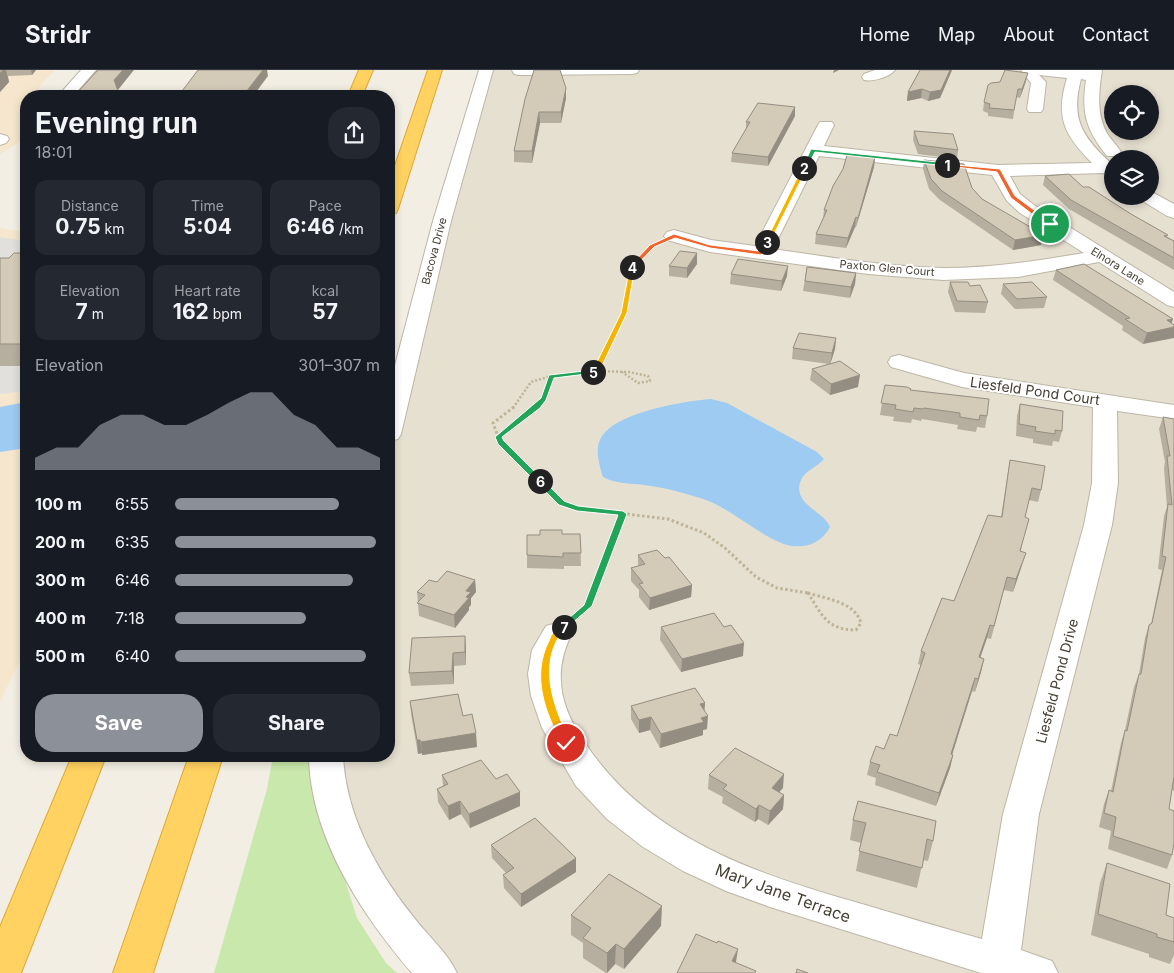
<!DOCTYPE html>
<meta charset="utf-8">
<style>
:root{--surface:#171b24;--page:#242831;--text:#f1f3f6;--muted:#9ea1a6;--line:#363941;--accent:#8c9099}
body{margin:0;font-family:Inter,sans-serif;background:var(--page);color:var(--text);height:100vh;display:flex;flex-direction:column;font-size:19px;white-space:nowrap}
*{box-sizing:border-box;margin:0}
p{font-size:16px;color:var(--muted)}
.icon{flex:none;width:28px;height:28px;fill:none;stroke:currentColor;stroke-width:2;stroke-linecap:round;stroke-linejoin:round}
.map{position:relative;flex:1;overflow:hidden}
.sheet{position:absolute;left:20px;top:20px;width:375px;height:672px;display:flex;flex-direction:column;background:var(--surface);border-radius:20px;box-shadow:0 2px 8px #0003}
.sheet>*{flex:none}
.tools{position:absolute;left:1104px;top:15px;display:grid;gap:10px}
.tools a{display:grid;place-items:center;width:55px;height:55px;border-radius:50%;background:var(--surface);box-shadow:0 2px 8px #0003;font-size:25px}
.pin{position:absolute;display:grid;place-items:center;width:42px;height:42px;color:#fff;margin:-21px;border:2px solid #fff;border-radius:50%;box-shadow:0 1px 5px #0007}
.km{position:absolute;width:25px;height:25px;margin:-12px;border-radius:50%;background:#222;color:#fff;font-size:14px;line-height:25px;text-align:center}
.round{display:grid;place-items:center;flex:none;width:52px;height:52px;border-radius:20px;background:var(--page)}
.summary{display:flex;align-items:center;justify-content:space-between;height:85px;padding:0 15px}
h1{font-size:28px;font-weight:700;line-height:38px}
.metrics{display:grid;grid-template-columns:repeat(3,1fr);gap:8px;height:85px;padding:5px 15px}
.metrics div{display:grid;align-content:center;border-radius:12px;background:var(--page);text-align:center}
.metrics b{font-size:21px;font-weight:700}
.metrics small{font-size:14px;font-weight:400}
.metrics p{font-size:14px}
.chart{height:140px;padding:10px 15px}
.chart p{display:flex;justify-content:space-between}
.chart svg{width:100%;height:90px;margin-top:5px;fill:var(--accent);opacity:.7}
.button{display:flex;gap:10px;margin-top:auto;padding:10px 15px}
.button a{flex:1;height:58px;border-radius:20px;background:var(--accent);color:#fff;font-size:20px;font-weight:700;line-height:58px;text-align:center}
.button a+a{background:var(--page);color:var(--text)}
ul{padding:0 15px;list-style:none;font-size:16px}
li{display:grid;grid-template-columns:80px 60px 1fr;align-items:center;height:38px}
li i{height:12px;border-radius:6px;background:var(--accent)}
header{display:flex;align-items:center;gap:30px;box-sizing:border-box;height:70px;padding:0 25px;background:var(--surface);border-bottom:1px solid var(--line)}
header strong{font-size:24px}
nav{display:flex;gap:28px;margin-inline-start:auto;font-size:18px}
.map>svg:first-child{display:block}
.residential{fill:#e6e0d1;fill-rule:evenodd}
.commercial{fill:#f5e6cd}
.green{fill:#c9e8ab}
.parking{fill:#e2e0dc}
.water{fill:#9dcbf1}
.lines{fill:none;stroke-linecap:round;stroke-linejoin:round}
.minor-casing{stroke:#bdb6a6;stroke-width:2}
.highway-casing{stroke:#dfa730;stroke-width:2}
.path-far1{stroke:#bfb397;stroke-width:2.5;stroke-dasharray:2 2;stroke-linecap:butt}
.path{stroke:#bfb397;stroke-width:3;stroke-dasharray:2.5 2.5;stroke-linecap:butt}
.minor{fill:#fff;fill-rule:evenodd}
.highway{fill:#ffd261;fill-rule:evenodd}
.wall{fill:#b6ae9e}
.shaded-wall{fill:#948d81}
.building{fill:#d4cab8;stroke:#948d81}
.split-1{fill:#f0652b;stroke:#fff}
.split-2{fill:#22a559;stroke:#fff}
.split-3{fill:#f5b400;stroke:#fff}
.split-4{fill:#f0652b;stroke:#fff}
.split-5{fill:#f5b400;stroke:#fff}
.split-6{fill:#22a559;stroke:#fff}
.split-7{fill:#22a559;stroke:#fff}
.split-8{fill:#f5b400;stroke:#fff}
.labels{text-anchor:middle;stroke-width:4;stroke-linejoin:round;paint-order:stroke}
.far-street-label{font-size:11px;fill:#443e33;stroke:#fff}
.street-label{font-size:14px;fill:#443e33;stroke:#fff}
.near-street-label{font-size:16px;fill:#443e33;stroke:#fff}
</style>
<header>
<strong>Stridr</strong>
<nav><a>Home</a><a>Map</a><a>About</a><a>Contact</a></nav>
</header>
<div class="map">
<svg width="1174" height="903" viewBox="0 0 1174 903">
<rect width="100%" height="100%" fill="#f2eee3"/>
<path class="residential" d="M 490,0 L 1174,0 L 1174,903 L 435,903 L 392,848 L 332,686 L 389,686 L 389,389 ZM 1112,24 L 1150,24 L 1150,61 L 1112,61 ZM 1112,89 L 1150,89 L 1150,126 L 1112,126 Z"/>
<g class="commercial">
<polygon points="0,0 55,0 43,12 34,26 26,26 26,68 0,84"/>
<polygon points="0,158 26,162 26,579 0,631"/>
</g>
<polygon class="green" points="273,686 308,686 309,697 357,848 386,893 397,903 214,903 267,719"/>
<g class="parking">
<polygon points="0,167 26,171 26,203 0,212"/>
<polygon points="0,296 26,296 26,321 0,324"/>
</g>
<g class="water">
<path d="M 711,329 L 727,333 L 817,382 L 824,389 C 818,397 805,400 801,410 C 791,434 824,441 830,457 C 822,472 808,478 792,476 C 769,473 735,442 711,432 C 690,424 667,418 644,415 C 630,413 616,414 603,407 C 599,394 594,378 602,366 C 618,342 684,331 711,329 Z"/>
<polygon points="26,332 26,378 0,382 0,337"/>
</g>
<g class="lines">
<g class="minor-casing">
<g id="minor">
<polygon points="81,0 96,0 73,26 58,26"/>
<polygon points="479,0 493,0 451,151 401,364 398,369 389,371 389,318 433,151"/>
<polygon points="512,0 639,0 637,3 632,4 519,5 514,4"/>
<path d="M 875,0 L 895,0 C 889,7 873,12 864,10 L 862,7 L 864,4 Z"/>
<path d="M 1021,0 L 1102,0 C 1099,21 1096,43 1107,63 C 1111,70 1117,75 1121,82 L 1119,86 L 1107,86 C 1086,60 1081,43 1086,10 L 1081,9 C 1070,49 1083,68 1112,94 L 1112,107 L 1103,103 L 1010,106 L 1020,124 L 1034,135 L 1174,222 L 1174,237 L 1167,235 L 1099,192 L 1018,207 L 943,210 L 868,204 L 710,182 L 667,170 L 664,166 L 667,162 L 674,160 L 711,170 L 755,176 L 818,55 L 820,52 L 832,52 L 834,55 L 824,76 L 998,95 L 1092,93 C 1064,65 1055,47 1067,8 L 1039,5 L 1046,12 L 1043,39 L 1041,42 L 1029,42 L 1027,39 L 1031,13 ZM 819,86 L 992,105 L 1007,131 L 1020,143 L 1084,183 C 1037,191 991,198 944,198 C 887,197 829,187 773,179 Z"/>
<polygon points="0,64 7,66 9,69 6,73 0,75"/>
<polygon points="1150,121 1174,134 1174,148 1167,146 1141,130 1138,126 1150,126"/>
<path d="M 899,285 L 964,303 L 1174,335 L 1174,349 L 1117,341 L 1118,413 L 1112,455 L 1039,744 L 1021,880 L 1052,891 L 1058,903 L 981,903 L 770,837 L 726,821 L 683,801 L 643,777 L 607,749 L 576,716 L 542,658 L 531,626 L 528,604 L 532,580 L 546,556 L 557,553 L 568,556 L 572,563 C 552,603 560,637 585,673 C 649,769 756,804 862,834 C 903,846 942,858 982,869 L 1003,744 L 1084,455 L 1092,413 L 1093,337 L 962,317 L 891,297 L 888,292 L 891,287 Z"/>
<path d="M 309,686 L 343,686 C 346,747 378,803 415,849 C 429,867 447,882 457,903 L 412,903 C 362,845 310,766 309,686 Z"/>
</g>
</g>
<g class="highway-casing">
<g id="highway">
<polygon points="359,0 373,0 362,26 348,26"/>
<polygon points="428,0 442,0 398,139 396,143 389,144 389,113"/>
<polygon points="72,686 106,686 21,903 0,903 0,857"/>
<polygon points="189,686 223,686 153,903 113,903"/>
</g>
</g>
<g class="path-far1">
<polyline points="596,301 629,302 648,306 650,311 638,313 622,302"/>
<path d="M 513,338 L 531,312 L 551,306 L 596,301 C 605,284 615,267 622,249 C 633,218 624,192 658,173"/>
<polyline points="535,338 544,328 551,307"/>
</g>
<g class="path">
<polyline points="514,337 493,353 500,372 562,433 577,438 668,449 704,463 725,478 756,507 777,518 808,523"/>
<polyline points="498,367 536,337"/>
<path d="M 808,523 C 827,529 855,532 861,553 L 856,560 C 827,560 822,545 808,523 Z"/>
<polyline points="572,550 588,536 623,443"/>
</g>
<use href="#minor" class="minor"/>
<use href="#highway" class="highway"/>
</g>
<g class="wall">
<polygon points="0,0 36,0 32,5 8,6 9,12 0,22"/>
<polygon points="534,0 566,28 561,53 540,53 532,93 514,92 514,81"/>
<polygon points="920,0 952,0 940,28 928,31 921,28 907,31 908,22"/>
<polygon points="1026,11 1020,28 1016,27 1013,49 988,46 988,43 983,41 984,32"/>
<polygon points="795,37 795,46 768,96 731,92 732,83 746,60 746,52"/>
<polygon points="914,61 958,80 957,89 918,84 913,70"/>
<polygon points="875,87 874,97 856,157 855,157 846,178 815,174 816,164 823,149 824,140"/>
<polygon points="924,90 972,118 982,129 1041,175 1013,180 940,130 929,119 923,99"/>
<polygon points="1045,106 1083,117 1131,144 1174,171 1174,200 1069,139 1043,115"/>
<polygon points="26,183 26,296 0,296 0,188 9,188"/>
<polygon points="697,183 697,194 687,208 669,206 669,196"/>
<polygon points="807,197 856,203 855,214 850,228 803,221"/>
<polygon points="1056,200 1172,253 1143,274 1122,260 1123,256 1053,210"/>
<polygon points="731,204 787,206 781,221 730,214"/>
<polygon points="950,212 970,216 988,232 985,243 955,242 948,222"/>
<polygon points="1003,214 1047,227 1044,238 1015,239 1001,224"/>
<polygon points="836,268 835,279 830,294 858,317 830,325 810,310 812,299 829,294 792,289 793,278"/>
<polygon points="885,315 910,320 987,346 985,358 977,357 976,362 957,359 958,355 922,349 921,351 912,349 911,353 893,351 894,347 880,345"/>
<polygon points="1020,334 1062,361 1059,372 1053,371 1052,376 1033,373 1033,369 1016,366 1017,346"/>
<polygon points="1163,347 1174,349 1174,721 1172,720 1169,739 1172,785 1167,799 1108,779 1111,761 1099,757 1104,734 1109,720 1111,721 1121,673 1125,660 1134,617 1139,604 1145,568 1149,555 1151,554 1162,500 1158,499 1164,446 1167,437 1164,398 1165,392 1159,359"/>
<polygon points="1010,390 1041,420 1038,432 1029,430 1025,447 1021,481 1022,495 1013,522 1004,520 991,569 987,568 980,587 984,589 981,602 975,622 972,621 952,684 953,685 950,698 936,736 875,715 876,708 867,705 870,692 897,666 921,595 918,594 921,581 954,531 1001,447 1008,402"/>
<polygon points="562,464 580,464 581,496 564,496 564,499 527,498 527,485"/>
<polygon points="638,485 665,488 692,515 691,527 649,540 639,527 639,520 631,511 631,498 638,496"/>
<polygon points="475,510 476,522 471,528 471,535 469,537 469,540 455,558 419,546 417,522 437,512"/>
<polygon points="661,557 724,557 743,586 681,602 660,570"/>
<polygon points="465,566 466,579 466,595 454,596 454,614 411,616 409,603"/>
<polygon points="410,631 463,646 477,677 422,685 422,683 418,684 411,644"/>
<polygon points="705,633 704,641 707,659 703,660 703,665 660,678 650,660 639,663 631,649 631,636"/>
<polygon points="442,705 496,709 520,736 470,758 461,744 449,750 438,732 437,719 443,716"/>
<polygon points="709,705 783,718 779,722 784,725 783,739 768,755 758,749 755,752 722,733 723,727 708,719"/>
<polygon points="853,750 933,771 928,791 923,790 917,818 856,801 861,773 850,770"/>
<polygon points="491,775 576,802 521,837 504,818 503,805 506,803 492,788"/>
<polygon points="1107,793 1166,845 1174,848 1174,885 1170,894 1149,887 1149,884 1091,865 1100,813"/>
<polygon points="571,845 661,856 624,899 615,894 607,903 606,903 583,888 583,873 571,865"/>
</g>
<g class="shaded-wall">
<polygon points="3,0 6,0 9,12 0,22 0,3"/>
<polygon points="31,0 36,0 32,5"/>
<polygon points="123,0 134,0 117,21 114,10"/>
<polygon points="263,0 267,0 268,6 253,26 243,26"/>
<polygon points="834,0 839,0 833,3"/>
<polygon points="950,0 952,0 940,28 928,31 930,22"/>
<polygon points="1028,3 1026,11 1020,28 1022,19"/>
<polygon points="566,18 566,28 561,53 561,42"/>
<polygon points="922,19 921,28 907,31 908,22"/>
<polygon points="795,37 795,46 768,96 768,87"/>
<polygon points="539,42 540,53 532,93 532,81"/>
<polygon points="875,87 874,97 856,157 858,148"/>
<polygon points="856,147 855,157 846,178 848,168"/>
<polygon points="1044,165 1041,175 1013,180 1015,170"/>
<polygon points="697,183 697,194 687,208 687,198"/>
<polygon points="788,196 787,206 781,221 782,211"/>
<polygon points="856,203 855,214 850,228 851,217"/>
<polygon points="1173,249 1170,258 1174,257 1174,268 1143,274 1147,263 1167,250"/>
<polygon points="836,268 835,279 830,295 832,283"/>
<polygon points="860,305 858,317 830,325 831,314"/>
<polygon points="1026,483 1013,522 1016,509"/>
<polygon points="475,510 476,522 471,528 471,535 469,537 469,540 455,558 454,545 466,521"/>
<polygon points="692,515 691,527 649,540 650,528"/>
<polygon points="990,555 987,568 976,600 979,587"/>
<polygon points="465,566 466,579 466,595 465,582"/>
<polygon points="744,573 743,586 681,602 682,589"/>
<polygon points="453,583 454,596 454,614 452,601"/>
<polygon points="984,589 981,602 975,622 978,609"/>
<polygon points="975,608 972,621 948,698 951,684"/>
<polygon points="705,633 704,646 700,634"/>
<polygon points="708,646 707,659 703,660 703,665 660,678 661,664 701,648"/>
<polygon points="651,647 650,660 639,663 639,650"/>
<polygon points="476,663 477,677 422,685 421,672"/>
<polygon points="417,670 420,670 422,683 418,684"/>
<polygon points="953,685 950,698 936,736 939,723"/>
<polygon points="784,704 783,718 770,732 772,718"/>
<polygon points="520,722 520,736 470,758 469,744"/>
<polygon points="784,725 783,739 768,755 770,741"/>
<polygon points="460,731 461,744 449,750 448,736"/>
<polygon points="759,735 758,749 755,752 756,739"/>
<polygon points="576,788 576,802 521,837 521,824"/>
<polygon points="662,836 661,856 624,899 624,879"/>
<polygon points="616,874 615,894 607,903 607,883"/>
<polygon points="738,879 736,892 731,903 732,891"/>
</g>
<g class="building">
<polygon points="98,0 123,0 114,10 120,26 78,26 77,23"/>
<polygon points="198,0 263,0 243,26 161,26 163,24 179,25"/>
<polygon points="534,0 560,0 566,18 561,42 539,42 532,81 514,81 525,29"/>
<polygon points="920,0 950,0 941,20 930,22 922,19 908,22"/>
<polygon points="1005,0 1028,3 1022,19 1018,19 1014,40 989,38 990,34 984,32 988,15 991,13 1000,12"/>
<polygon points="758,33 795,37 768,87 732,83 750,52 746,52"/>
<polygon points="914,61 953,64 958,80 919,75"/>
<polygon points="847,85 875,87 858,148 856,147 848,168 816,164 827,140 824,140 833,116 843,99"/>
<polygon points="924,90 964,94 972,118 982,129 1044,165 1015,170 942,121 931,109"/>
<polygon points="1069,104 1083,117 1089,117 1131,144 1168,165 1164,166 1174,171 1174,188 1071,130 1045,106"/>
<polygon points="680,181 697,183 687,198 669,196"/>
<polygon points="14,183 26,183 26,274 0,274 0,188 9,188"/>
<polygon points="738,189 788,196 782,211 731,204"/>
<polygon points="1084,194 1173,249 1167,250 1174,255 1174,257 1147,263 1125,249 1130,248 1056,200"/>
<polygon points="807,197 856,203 851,217 805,211"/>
<polygon points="950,212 968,212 970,216 980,215 988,232 957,231"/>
<polygon points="1032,212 1047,227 1017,229 1003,214"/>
<polygon points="799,263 836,268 832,283 793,278"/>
<polygon points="840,291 860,305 831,314 812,299"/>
<polygon points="885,315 907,317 911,319 910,320 989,329 987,346 980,345 979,350 960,347 960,343 924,338 923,339 914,338 913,342 895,339 896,335 881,333"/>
<polygon points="1020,334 1063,341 1062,361 1055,360 1055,364 1035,361 1036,357 1019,354"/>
<polygon points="1163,347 1174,349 1174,706 1169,739 1174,741 1174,773 1172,785 1113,766 1116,747 1104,743 1109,720 1113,722 1125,660 1127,661 1139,604 1141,604 1149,555 1152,553 1166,487 1162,486 1168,434 1172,435 1167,386 1170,386"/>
<polygon points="1010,390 1045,396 1041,420 1032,418 1025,447 1029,449 1020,481 1026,483 1016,509 1007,507 994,556 990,555 979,587 984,589 978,609 975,608 951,684 953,685 939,723 877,702 880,695 870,692 876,676 884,679 890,664 897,666 925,583 921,581 942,528 954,531 988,445 1002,447"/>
<polygon points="540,460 562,460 562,464 580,464 581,483 563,483 563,487 527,485 527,465 540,465"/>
<polygon points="657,480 665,488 669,487 692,515 650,528 639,514 643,513 631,498 645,494 638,485"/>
<polygon points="447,501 475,510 466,521 471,522 466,527 469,528 454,545 417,533 425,525 417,522 429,510 437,512"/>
<polygon points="714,543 724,557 731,555 744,573 682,589 661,557"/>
<polygon points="465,566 465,582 453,583 452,601 409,603 412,568"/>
<polygon points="695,618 705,633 700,634 708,646 701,648 704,652 661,664 651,647 639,650 631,636"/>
<polygon points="458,624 463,646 472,644 476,663 421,672 420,670 417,670 410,631"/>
<polygon points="735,678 784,704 772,718 784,725 770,741 759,735 756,739 741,730 723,719 727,715 709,705"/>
<polygon points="481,690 496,709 507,704 520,722 469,744 460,731 448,736 437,719 448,714 442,705"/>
<polygon points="858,731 936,751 933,771 927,769 922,798 859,781 866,753 853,750"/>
<polygon points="535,748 576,788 521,824 503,805 514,798 491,775"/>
<polygon points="1107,793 1170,814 1166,845 1174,848 1174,872 1157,867 1157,864 1098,844"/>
<polygon points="609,804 662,836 624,879 616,874 607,883 583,868 591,858 571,845"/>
<polygon points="696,864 717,873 718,871 738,879 732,891 756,901 755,903 677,903"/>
<polygon points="797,899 808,903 796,903"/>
</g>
<polygon class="split-1" points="945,94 1000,99 1015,126 1053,154 1048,156 1011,128 997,102 947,96"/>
<polygon class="split-2" points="811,79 947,93 949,95 947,96 815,82 806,99 802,99"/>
<polygon class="split-3" points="804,97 807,98 770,172 765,173 802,98"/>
<polygon class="split-4" points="674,164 710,175 759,181 765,171 770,172 761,185 710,178 675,168 654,177 634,198 630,198 630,196 650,175"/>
<polygon class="split-5" points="630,196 635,197 627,243 599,302 591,303 590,302 593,300 621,243"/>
<polygon class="split-6" points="593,300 596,302 595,303 554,308 546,330 540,338 502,367 504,371 544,411 537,413 498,374 495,367 541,328 549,305"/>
<polygon class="split-7" points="537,410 543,410 564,431 578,436 623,441 627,444 592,536 564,560 559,557 561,555 584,535 618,445 577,441 559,435 537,413"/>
<path class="split-8" d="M 564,554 L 568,557 C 566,560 562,562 560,565 C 538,598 555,641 571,673 L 566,676 L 563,675 C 545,643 531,606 549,571 C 552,563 556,557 564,554 Z"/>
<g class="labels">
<g class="far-street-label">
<text transform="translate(434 181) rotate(-75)" y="4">Bacova Drive</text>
<text transform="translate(1118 196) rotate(32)" y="4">Elnora Lane</text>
<text transform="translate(887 198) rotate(5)" y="4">Paxton Glen Court</text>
</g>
<g class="street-label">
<text transform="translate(1035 321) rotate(8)" y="5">Liesfeld Pond Court</text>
<text transform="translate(1057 611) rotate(-75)" y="5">Liesfeld Pond Drive</text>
</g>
<g class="near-street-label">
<text transform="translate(783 823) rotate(20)" y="6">Mary Jane Terrace</text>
</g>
</g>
</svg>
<div class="tools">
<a><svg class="icon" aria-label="locate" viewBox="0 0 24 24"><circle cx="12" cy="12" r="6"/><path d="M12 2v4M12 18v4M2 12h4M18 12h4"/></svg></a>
<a><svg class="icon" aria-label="layers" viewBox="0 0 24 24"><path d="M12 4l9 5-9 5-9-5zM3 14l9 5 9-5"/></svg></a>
</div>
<div class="pin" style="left:1050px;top:154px;background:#1e9e55"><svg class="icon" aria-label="arrive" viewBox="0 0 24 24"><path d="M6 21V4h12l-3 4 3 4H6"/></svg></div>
<div class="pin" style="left:566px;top:673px;background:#d93025"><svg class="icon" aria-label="check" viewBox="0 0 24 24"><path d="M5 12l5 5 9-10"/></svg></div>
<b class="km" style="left:947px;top:95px">1</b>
<b class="km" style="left:804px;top:98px">2</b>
<b class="km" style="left:767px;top:172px">3</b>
<b class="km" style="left:632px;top:197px">4</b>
<b class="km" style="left:593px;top:302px">5</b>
<b class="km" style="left:540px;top:411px">6</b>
<b class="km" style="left:564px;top:557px">7</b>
<section class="sheet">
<div class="summary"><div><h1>Evening run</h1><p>18:01</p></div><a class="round"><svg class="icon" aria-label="share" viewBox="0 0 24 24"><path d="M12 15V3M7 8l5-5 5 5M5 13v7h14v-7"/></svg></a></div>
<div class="metrics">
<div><p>Distance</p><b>0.75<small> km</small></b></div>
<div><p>Time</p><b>5:04</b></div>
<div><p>Pace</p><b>6:46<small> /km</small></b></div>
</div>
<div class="metrics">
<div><p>Elevation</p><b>7<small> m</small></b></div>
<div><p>Heart rate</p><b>162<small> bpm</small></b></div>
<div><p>kcal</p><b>57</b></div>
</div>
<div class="chart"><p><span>Elevation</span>301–307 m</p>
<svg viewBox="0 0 160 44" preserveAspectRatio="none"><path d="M0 44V38L10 33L20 33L30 22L40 17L50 17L60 22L70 22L80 17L90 11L100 6L110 6L120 17L130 22L140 33L150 33L160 38V44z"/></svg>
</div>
<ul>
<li><b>100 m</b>6:55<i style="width:80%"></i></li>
<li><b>200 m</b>6:35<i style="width:98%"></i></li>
<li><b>300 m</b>6:46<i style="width:87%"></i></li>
<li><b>400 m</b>7:18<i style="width:64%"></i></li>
<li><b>500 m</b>6:40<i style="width:93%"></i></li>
</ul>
<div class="button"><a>Save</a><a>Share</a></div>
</section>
</div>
